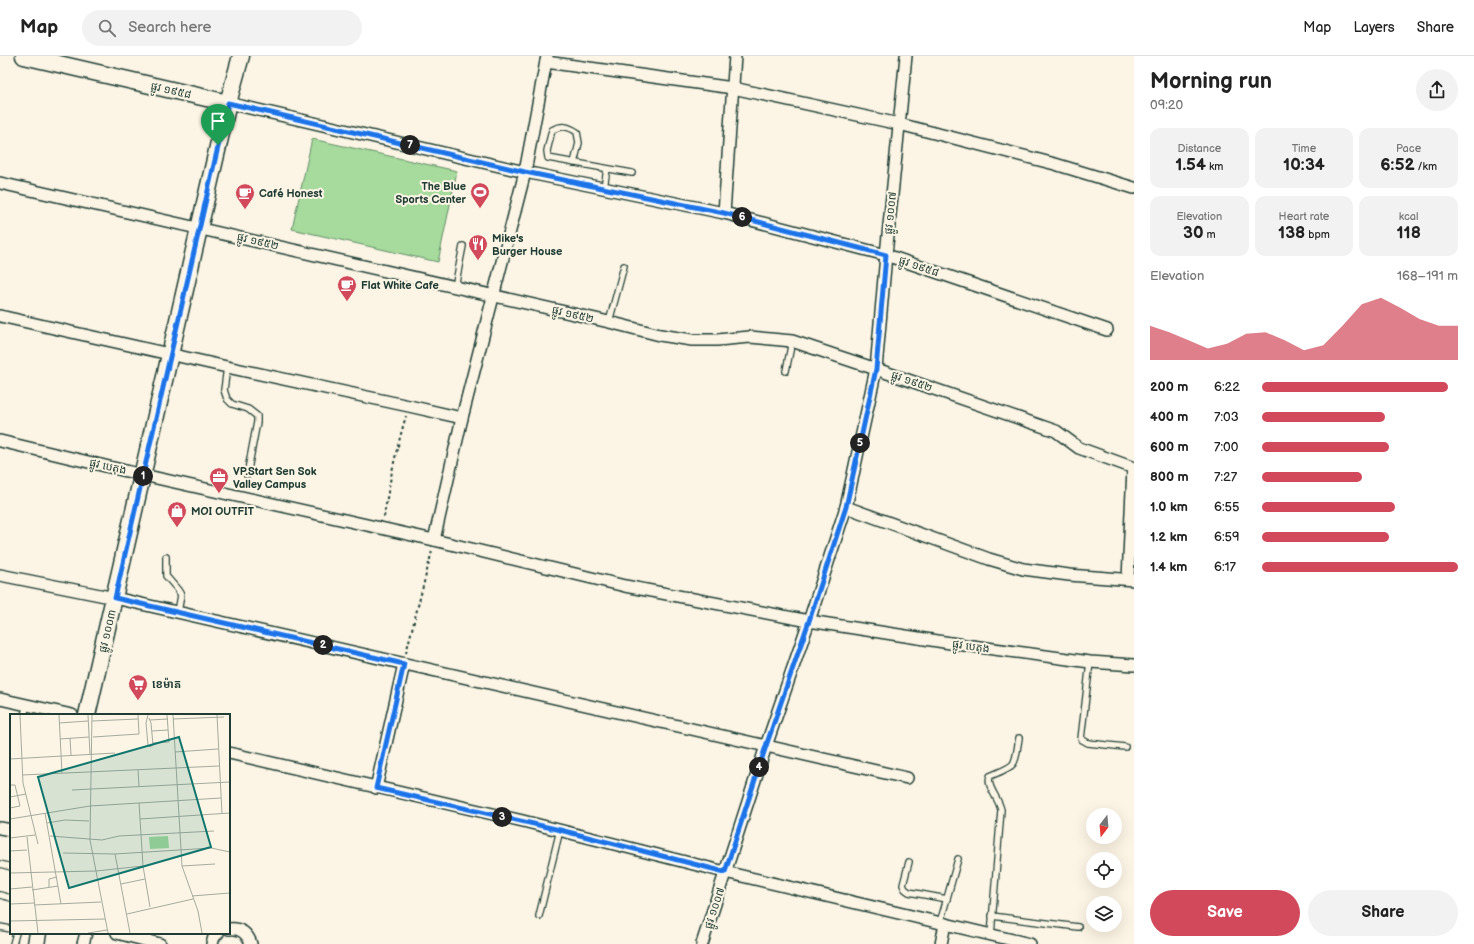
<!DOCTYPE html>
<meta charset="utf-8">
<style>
:root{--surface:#fff;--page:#f2f2f2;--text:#222;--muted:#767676;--line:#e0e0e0;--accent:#d1495b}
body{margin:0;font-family:"Balsamiq Sans","Noto Sans Khmer",sans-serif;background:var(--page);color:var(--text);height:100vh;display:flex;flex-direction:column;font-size:15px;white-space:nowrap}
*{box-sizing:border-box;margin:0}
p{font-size:13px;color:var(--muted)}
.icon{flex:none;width:22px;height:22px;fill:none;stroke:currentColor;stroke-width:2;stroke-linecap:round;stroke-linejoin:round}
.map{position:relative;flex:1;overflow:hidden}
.details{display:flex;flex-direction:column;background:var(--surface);width:340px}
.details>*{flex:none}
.needle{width:26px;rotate:196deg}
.fabs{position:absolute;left:1086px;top:752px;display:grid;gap:8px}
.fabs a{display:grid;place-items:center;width:36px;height:36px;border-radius:50%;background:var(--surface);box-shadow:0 4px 16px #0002;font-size:20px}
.pin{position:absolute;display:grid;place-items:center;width:34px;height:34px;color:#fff;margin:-41px -17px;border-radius:50% 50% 50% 0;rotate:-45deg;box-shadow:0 0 4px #0007}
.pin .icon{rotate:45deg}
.km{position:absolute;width:20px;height:20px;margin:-10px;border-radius:50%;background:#222;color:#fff;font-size:11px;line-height:20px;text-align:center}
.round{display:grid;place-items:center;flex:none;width:42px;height:42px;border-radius:21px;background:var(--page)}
.summary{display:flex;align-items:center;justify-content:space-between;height:68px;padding:0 16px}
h1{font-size:22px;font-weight:800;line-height:30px}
.figures{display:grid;grid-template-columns:repeat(3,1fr);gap:6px;height:68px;padding:4px 16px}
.figures div{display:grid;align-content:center;border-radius:10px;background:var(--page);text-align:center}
.figures b{font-size:17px;font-weight:800}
.figures small{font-size:11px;font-weight:400}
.figures p{font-size:11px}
.chart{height:112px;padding:8px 16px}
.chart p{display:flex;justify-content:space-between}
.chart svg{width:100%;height:72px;margin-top:4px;fill:var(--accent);opacity:.7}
.cta{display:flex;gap:8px;margin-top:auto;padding:8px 16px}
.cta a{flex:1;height:46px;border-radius:24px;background:var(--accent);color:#fff;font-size:16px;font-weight:800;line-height:46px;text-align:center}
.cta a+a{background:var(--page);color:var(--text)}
ul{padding:0 16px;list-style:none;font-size:13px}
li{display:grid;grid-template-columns:64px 48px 1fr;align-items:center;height:30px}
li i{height:10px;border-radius:5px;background:var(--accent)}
header{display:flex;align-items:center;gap:24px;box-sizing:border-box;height:56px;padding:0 20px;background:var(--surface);border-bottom:1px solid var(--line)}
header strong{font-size:19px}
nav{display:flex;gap:22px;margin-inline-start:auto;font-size:14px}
.search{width:280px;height:36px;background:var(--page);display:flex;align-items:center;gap:10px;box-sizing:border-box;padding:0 14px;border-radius:22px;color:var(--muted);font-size:15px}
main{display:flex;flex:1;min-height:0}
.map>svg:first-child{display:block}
.green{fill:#a6db9d;stroke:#628c68}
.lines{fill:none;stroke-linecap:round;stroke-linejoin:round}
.lane-casing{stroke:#1f3d34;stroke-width:8}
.street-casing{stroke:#1f3d34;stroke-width:14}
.secondary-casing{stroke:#1f3d34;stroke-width:19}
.path{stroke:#1f3d34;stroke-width:2;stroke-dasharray:3 3;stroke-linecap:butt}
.lane{stroke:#fcf5e5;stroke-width:5.5}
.street{stroke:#fcf5e5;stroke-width:11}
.secondary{stroke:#fcf5e5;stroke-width:16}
.route-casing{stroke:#fff;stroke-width:8}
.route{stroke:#1a73e8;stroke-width:5}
.labels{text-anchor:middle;stroke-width:4;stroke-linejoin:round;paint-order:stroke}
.street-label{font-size:11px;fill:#1f3d34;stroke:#fcf5e5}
.poi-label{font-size:11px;font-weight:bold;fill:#1f3d34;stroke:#fcf5e5;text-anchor:start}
.inset-road{fill:none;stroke:#a4ab9e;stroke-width:1}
.view{fill:#0f766e;fill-opacity:0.15;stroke:#0f766e;stroke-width:2}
.inset-edge{fill:none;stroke:#1f3d34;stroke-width:2}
</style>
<header>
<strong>Map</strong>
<div class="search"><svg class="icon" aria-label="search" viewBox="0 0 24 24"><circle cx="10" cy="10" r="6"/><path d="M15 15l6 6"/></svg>Search here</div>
<nav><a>Map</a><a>Layers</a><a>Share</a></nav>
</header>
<main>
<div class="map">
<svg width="1134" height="888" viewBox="0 0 1134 888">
<rect width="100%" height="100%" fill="#fcf5e5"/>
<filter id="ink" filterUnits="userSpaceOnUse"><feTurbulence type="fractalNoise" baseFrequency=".025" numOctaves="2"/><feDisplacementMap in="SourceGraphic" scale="8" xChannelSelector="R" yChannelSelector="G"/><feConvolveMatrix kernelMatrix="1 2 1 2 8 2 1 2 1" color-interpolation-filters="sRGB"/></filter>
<g filter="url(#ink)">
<polygon class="green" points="312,83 457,115 438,206 292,173"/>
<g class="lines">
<g class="lane-casing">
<g id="lane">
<path d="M 574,107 L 579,87 L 577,76 C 568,70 562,69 552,74 L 547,95 L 548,102 L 632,117"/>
<polyline points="604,132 607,113"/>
<polyline points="455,231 463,190"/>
<polyline points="609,266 624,210"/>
<polyline points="227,311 224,334 227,343 232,348 248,353 257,360 257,366 247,419"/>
<polyline points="786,315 792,285"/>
<polyline points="166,501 166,520 178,534 181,539 178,556"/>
<polyline points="1090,606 1081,683 1088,687 1125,691"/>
<polyline points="24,659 27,649"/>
<polyline points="909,806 903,829 905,833 909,836 947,843"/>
<polyline points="0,808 11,811"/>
<polyline points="0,839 11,842"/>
<polyline points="539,860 560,774"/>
<polyline points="992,860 1078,871"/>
<polyline points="940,867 958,803"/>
<polyline points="0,871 11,873"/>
<path d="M 991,879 L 1001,754 C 999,742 986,731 990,720 C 1018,708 1014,712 1019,682"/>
<polyline points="13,888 16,877"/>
</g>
</g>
<g class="street-casing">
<g id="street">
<polyline points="546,6 733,32 899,68 1055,108 1134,132"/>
<polyline points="228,47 525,116 724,157 886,199 1107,274"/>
<polyline points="0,127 609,266 660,279 692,284 717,284 750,281 792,285 876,313 1056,375 1079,392 1134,412"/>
<polyline points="724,157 735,0"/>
<polyline points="0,260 227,311 409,350 462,362"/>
<polyline points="0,385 143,419 434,484 625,530 809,565 957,588 1090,606 1134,609"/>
<polyline points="846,451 989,503 1023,513 1069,519 1134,524"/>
<polyline points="434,484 462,362 525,116 547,0"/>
<polyline points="0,519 115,542 907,722"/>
<polyline points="1128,523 1133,412"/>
<polyline points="0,643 72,659"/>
<polyline points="229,697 523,765 725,816 1030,888"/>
<polyline points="376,732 404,608"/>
<polyline points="0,772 11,774"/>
<path d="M 229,873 C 240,871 248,878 251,888"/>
<polyline points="117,877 160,888"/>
<polyline points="83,888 86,877"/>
<polyline points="212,888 214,881 218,877"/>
<polyline points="702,888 766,690 809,565 846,451 876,313 886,199 906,0"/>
<polyline points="941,888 945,868"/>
</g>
</g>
<g class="secondary-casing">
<g id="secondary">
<polyline points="24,0 228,47"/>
<polyline points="87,659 228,47 241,0"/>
<polyline points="36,888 38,877"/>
</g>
</g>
<g class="path">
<path d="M 384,461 C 389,427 396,394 406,360"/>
<polyline points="406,597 432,495"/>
</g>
<use href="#lane" class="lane"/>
<use href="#street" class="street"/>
<use href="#secondary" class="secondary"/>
</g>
</g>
<g class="lines" filter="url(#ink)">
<g class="route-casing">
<polygon id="route" points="228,47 525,116 724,157 886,199 876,313 846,451 809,565 766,690 725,816 560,774 376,732 404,608 115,542"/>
</g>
<use href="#route" class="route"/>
</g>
<defs>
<g id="stadium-pin" transform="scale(1)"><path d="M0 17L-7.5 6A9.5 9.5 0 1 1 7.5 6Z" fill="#d1495b" stroke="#fcf5e5"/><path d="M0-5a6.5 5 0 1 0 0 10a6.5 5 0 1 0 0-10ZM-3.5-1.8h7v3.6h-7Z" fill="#fff"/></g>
<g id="cafe-pin" transform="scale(1)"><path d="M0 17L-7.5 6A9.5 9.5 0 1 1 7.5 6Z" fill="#d1495b" stroke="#fcf5e5"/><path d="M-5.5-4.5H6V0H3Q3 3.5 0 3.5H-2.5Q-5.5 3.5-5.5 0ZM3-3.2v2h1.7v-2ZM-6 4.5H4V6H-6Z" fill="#fff"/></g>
<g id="restaurant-pin" transform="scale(1)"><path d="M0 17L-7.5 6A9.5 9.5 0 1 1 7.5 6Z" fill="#d1495b" stroke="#fcf5e5"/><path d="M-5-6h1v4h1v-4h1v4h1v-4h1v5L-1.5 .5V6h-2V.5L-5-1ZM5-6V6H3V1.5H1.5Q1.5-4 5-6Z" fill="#fff"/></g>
<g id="office-pin" transform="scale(1)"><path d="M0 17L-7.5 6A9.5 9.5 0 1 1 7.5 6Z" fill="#d1495b" stroke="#fcf5e5"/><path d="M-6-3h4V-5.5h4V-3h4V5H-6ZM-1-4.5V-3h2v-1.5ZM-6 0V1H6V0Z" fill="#fff"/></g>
<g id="shop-pin" transform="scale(1)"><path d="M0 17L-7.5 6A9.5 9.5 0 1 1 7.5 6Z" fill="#d1495b" stroke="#fcf5e5"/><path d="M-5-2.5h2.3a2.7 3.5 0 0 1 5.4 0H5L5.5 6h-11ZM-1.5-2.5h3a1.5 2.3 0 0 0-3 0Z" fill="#fff"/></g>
<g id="supermarket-pin" transform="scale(1)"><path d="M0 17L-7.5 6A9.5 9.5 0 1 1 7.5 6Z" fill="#d1495b" stroke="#fcf5e5"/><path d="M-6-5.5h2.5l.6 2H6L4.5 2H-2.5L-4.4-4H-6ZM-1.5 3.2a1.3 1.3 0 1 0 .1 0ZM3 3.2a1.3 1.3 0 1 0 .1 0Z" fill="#fff"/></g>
</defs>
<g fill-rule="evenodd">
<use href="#stadium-pin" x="480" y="136"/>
<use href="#cafe-pin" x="245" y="137"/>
<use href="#restaurant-pin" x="478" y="188"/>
<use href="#cafe-pin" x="347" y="229"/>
<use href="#office-pin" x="219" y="421"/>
<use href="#shop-pin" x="177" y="455"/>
<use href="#supermarket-pin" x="138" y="628"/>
</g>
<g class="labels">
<g class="street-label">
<text transform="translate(171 34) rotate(13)" y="4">ផ្លូវ ១៩៥៨</text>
<text transform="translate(890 157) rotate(-84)" y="4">ផ្លូវ ១០០៧</text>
<text transform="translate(258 185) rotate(13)" y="4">ផ្លូវ ១៩៥២</text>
<text transform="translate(919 210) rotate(19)" y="4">ផ្លូវ ១៩៥៨</text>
<text transform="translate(573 258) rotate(13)" y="4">ផ្លូវ ១៩៥២</text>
<text transform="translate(912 325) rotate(19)" y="4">ផ្លូវ ១៩៥២</text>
<text transform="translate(108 410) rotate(13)" y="4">ផ្លូវ បេតុង</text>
<text transform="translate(107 575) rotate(-77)" y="4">ផ្លូវ ១០០៣</text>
<text transform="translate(971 590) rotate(8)" y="4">ផ្លូវ បេតុង</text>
<text transform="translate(714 852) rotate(-72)" y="4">ផ្លូវ ១០០៧</text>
</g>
<g class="poi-label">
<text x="466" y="134" text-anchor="end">The Blue<tspan x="466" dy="13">Sports Center</tspan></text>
<text x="259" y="141">Café Honest</text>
<text x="492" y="186">Mike's<tspan x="492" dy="13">Burger House</tspan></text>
<text x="361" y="233">Flat White Cafe</text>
<text x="233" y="419">VP.Start Sen Sok<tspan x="233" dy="13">Valley Campus</tspan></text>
<text x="191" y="459">MOI OUTFIT</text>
<text x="152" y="632">ខេម៉ាត</text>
</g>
</g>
<g transform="translate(10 658)">
<rect width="220" height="220" fill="#fcf5e5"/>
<path d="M 158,122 L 159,134 L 140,135 L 139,123 Z" fill="#a6db9d"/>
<path class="inset-road" d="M 10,1 L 13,69 L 28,130M 49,1 L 52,59M 78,1 L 80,40M 82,1 L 80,126 L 98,219M 138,1 L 136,9 L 138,31 L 140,33 L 143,31 L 141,9 L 139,4M 163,1 L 172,152 L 188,197 L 192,219M 207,1 L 212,100M 163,5 L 214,3M 140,6 L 158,5M 82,7 L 128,5M 49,9 L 78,7M 142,17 L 158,16M 83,23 L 129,20 L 128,1M 60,24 L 61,41M 50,25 L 79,23M 142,29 L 159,28 L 157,1M 165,38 L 208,35M 0,45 L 105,39M 128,56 L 129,72M 12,61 L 209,52M 0,71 L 5,71 L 10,92 L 0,94M 62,76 L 220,68M 0,83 L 16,80M 129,89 L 133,152 L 140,193M 35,99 L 51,190M 0,105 L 80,92 L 211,84M 130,105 L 220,99M 41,108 L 45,123M 37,109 L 55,106 L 79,107M 40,122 L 92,126 L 109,122 L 204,117M 17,123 L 28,219M 0,124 L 25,121M 0,137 L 17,136M 53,139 L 105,140 L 201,134 L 220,138M 105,140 L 120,219M 172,152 L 205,150M 0,159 L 86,157 L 133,152M 111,170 L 135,165M 39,173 L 39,165 L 47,163M 0,175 L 22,173M 22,176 L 48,172M 182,182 L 220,179M 0,190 L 24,189M 24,191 L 91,188M 117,200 L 183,185M 0,207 L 95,205M 78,219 L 97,216"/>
<path class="view" d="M 169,23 L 201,133 L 59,174 L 28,63 Z"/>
<rect width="220" height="220" class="inset-edge"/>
</g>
</svg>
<div class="fabs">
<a><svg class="needle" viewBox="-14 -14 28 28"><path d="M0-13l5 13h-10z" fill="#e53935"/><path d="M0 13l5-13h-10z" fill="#767676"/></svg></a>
<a><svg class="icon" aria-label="locate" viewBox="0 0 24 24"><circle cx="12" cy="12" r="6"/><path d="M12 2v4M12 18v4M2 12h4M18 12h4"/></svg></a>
<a><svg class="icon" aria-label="layers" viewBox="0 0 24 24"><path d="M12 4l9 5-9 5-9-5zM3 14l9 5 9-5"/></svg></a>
</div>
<div class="pin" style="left:218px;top:89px;background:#1e9e55"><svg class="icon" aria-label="arrive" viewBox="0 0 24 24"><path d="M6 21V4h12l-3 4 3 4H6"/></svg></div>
<b class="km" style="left:143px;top:420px">1</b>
<b class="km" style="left:323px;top:589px">2</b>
<b class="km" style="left:502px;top:761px">3</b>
<b class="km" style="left:759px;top:711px">4</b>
<b class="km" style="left:860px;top:387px">5</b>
<b class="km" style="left:742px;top:161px">6</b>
<b class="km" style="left:410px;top:89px">7</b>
</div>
<section class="details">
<div class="summary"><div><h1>Morning run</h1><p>09:20</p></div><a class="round"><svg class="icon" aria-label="share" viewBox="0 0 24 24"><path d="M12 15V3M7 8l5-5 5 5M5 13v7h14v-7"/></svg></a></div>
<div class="figures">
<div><p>Distance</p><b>1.54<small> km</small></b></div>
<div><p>Time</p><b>10:34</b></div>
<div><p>Pace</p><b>6:52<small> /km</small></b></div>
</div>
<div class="figures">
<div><p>Elevation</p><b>30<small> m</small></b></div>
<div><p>Heart rate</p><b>138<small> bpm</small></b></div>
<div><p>kcal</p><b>118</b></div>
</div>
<div class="chart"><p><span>Elevation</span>168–191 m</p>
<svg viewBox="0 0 160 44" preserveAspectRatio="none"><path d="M0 44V23L10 27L20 32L30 37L40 34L50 28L60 27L70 32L80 38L90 35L100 23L110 10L120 6L130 12L140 19L150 23L160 23V44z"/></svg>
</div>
<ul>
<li><b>200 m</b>6:22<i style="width:95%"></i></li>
<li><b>400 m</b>7:03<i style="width:63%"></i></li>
<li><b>600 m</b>7:00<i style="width:65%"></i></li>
<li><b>800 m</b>7:27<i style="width:51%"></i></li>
<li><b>1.0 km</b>6:55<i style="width:68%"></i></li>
<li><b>1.2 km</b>6:59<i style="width:65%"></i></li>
<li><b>1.4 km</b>6:17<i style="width:100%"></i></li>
</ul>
<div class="cta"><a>Save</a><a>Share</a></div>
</section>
</main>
